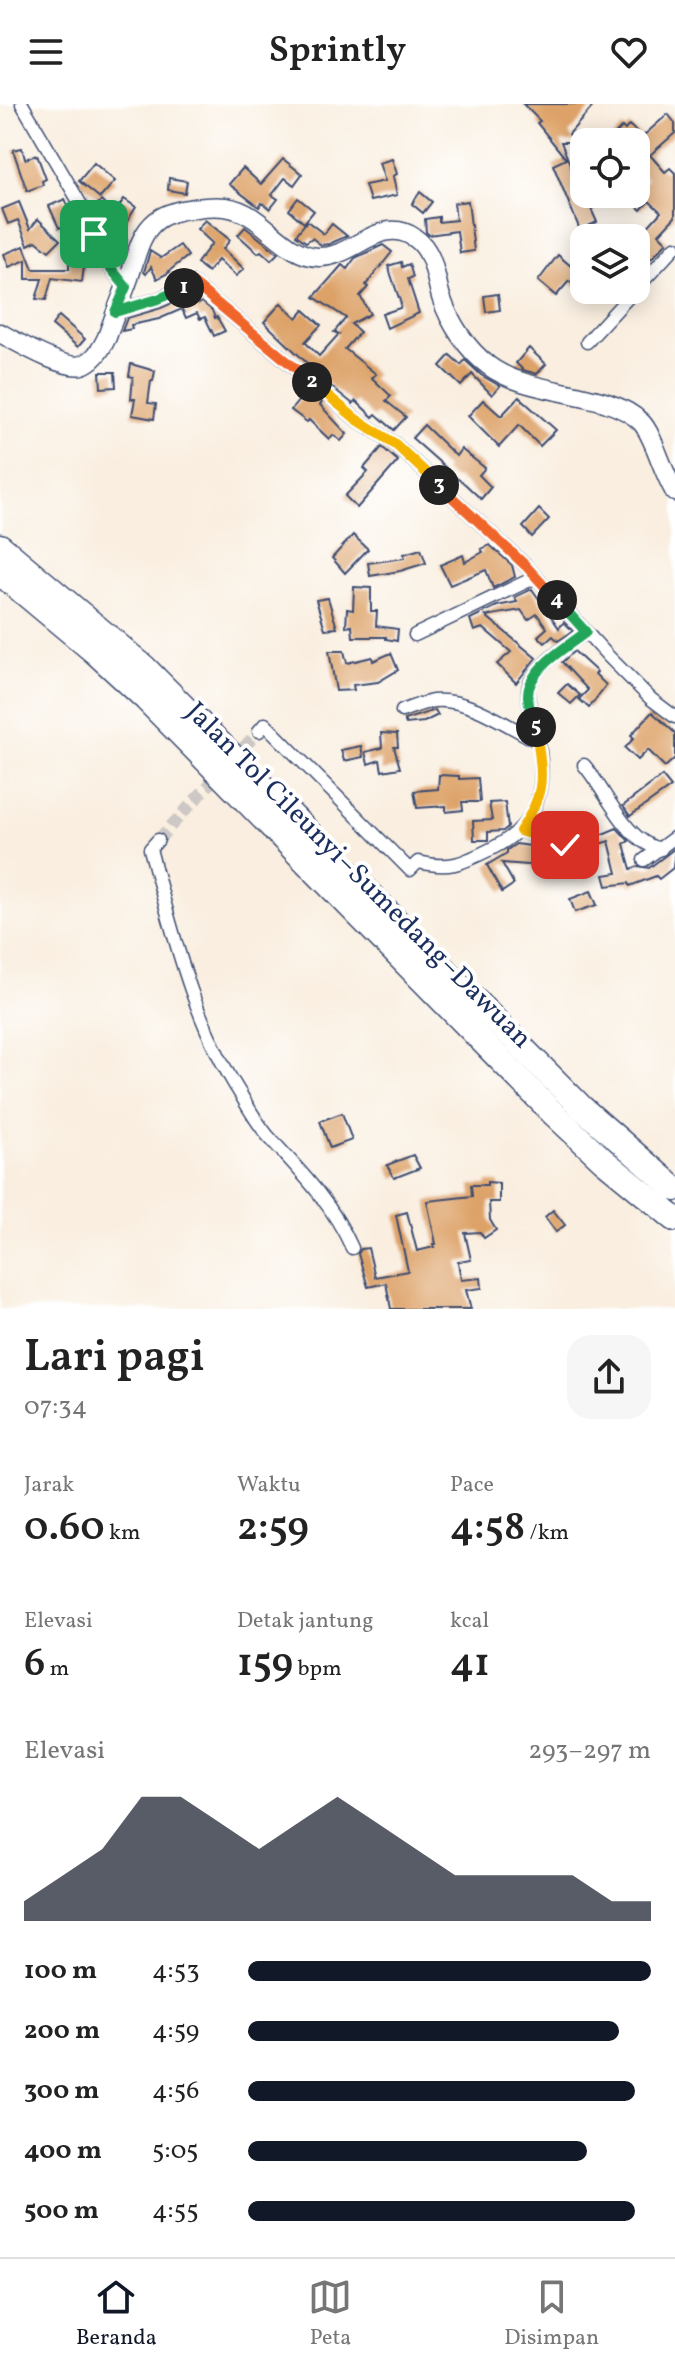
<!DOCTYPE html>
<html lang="id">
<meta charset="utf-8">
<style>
:root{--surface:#fff;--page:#f6f6f6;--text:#222;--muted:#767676;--line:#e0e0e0;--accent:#111827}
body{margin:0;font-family:Vollkorn,serif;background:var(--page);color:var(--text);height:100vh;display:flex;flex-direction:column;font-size:30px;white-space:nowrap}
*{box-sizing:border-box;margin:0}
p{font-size:26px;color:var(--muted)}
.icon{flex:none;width:44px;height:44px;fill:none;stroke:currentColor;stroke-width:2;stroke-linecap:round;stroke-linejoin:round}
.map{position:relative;height:1205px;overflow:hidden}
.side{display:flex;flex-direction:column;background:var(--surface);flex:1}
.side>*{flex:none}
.fabs{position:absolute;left:570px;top:24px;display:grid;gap:16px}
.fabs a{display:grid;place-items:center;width:80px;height:80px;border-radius:16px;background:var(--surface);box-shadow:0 4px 20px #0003;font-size:40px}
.pin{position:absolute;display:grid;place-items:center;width:68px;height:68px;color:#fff;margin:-34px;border-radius:16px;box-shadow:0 4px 12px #0006}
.km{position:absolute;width:40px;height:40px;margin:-20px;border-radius:50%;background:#222;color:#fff;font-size:22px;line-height:40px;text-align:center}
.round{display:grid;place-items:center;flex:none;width:84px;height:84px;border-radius:24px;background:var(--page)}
.overview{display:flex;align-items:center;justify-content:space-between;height:136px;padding:0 24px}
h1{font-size:44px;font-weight:600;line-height:60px}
.figures{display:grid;grid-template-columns:repeat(3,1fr);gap:12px;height:136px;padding:8px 24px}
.figures div{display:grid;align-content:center}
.figures b{font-size:40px;font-weight:600}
.figures small{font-size:22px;font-weight:400}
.figures p{font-size:22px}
.chart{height:224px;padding:16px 24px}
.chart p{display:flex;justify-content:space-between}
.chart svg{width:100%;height:144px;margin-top:8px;fill:var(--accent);opacity:.7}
ul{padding:0 24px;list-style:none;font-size:26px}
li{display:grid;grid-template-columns:128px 96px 1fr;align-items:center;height:60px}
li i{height:20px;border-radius:10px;background:var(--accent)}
header{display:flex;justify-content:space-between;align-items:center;height:104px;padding:0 24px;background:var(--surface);font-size:36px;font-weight:600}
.dock{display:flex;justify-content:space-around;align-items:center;height:112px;border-top:2px solid var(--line);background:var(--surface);font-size:22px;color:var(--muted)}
.dock a{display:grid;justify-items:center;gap:4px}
.dock .on{color:var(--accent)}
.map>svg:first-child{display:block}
.building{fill:#dda268}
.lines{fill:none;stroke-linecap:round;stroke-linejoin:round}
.minor-tunnel{stroke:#cdc8c5;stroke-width:12;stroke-dasharray:12 6;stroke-linecap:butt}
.minor-casing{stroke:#3c4c71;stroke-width:15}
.secondary-casing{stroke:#3c4c71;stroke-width:21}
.motorway-casing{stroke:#3c4c71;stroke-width:27}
.minor{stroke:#fff;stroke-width:12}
.secondary{stroke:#fff;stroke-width:18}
.motorway{stroke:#fff;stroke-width:24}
.split-1-casing{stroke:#fff;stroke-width:16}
.split-2-casing{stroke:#fff;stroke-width:16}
.split-3-casing{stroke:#fff;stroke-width:16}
.split-4-casing{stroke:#fff;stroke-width:16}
.split-5-casing{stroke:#fff;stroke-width:16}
.split-6-casing{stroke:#fff;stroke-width:16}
.split-1{stroke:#22a559;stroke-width:10}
.split-2{stroke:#f0652b;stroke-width:10}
.split-3{stroke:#f5b400;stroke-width:10}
.split-4{stroke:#f0652b;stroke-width:10}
.split-5{stroke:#22a559;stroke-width:10}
.split-6{stroke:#f5b400;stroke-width:10}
.labels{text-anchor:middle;stroke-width:8;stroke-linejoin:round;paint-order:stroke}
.street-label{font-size:28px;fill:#1b2f5e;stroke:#fff}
</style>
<header><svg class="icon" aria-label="menu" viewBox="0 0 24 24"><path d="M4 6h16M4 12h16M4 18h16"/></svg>Sprintly<svg class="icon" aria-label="heart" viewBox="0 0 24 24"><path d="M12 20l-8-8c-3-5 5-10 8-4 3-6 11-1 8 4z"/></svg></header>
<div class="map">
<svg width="675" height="1205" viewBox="0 0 675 1205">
<rect width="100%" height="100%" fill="#fff"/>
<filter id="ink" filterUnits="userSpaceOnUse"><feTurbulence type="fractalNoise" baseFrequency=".0125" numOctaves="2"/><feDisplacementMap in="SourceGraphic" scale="16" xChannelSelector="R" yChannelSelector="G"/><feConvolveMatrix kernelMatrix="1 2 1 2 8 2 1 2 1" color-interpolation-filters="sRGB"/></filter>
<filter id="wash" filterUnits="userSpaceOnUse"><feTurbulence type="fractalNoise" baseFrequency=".006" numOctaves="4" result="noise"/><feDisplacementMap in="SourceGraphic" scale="32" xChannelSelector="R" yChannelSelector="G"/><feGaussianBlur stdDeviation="1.8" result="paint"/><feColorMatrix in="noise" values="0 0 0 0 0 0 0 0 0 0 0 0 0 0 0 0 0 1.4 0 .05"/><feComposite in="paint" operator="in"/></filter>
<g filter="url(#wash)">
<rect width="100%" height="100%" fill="#f9eedf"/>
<g id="blocks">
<g class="building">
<polygon points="523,0 595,0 569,30 575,38 561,38 581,88 622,90 591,105 597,118 580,126 553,61 566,55 537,19 540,17"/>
<polygon points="668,10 675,19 675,29 650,51 665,68 670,64 675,69 675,113 659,130 667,138 652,154 647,155 636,145 636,136 661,108 649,97 641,106 624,90 636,90 636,86 647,75 636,64 636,38 608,38 622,23 625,26 629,21 642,33"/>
<polygon points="22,44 25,55 37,51 46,75 42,77 43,81 27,87 13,46"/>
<polygon points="283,55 302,70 294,81 285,74 272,91 278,95 270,105 262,99 259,103 229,80 243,64 261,80"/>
<polygon points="392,55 397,70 393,72 397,91 370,97 365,81 385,77 379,59"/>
<polygon points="94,59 115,77 100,94 79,77"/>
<polygon points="169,74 187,77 185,89 168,86"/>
<polygon points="420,88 432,98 423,109 412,100"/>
<polygon points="298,94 314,107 304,119 289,106"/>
<polygon points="65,95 75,118 59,124 49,102"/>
<polygon points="124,95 136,103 121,127 93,104 101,97 114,110"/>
<polygon points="468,97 474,147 460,149 457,127 429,131 426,128 425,115 439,113 439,118 456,116 454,99"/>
<polygon points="19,98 30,125 38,115 60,136 49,147 36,137 28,141 18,116 8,120 2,105"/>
<polygon points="205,116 230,136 223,145 244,165 236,172 218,156 208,168 197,159 212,139 197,125"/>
<polygon points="307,117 324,130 332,120 347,132 329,140 321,141 312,134 306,138 296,131"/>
<polygon points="245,123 278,149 271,156 261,147 258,149 238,131"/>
<polygon points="114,131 127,136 121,150 112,147 110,142"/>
<polygon points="86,134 93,149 85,155 82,178 52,174 46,196 36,195 42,175 26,175 26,156 9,163 4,150 24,142 33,165 69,165 69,139 78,139"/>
<polygon points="180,141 188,152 169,167 170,168 157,175 151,163 146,170 144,168 150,147 161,154"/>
<polygon points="383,141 392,148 366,181 368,183 360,192 370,210 351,220 360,228 345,245 376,270 372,274 391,292 386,297 406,313 394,326 376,310 373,313 356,297 353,300 333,284 264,218 281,199 297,214 304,206 321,221 305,238 319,252 339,230 334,228 346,214 314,193 342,161 347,165 355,154"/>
<polygon points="584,148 584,190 569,177 556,192 538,177 558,151 572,163"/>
<polygon points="401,158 402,163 409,160 413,173 408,175 419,209 387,224 382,210 400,204 401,200 388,162"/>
<polygon points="192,190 199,200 202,198 212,206 215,214 217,213 225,227 214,232 205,213 200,215 197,209 186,214 182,205 159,215 131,221 132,225 122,227 127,214 161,204"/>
<polygon points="498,190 500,206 486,208 484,192"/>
<polygon points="59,212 85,235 78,243 52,221"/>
<polygon points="529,244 546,260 537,270 523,266 516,259"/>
<polygon points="450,251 461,261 465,256 481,271 500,282 492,291 472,270 461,282 440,262"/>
<polygon points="131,260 155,267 153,277 151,277 148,299 156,300 154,315 132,311 135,295 131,295 133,273 129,272"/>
<polygon points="100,268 115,268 116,283 101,284"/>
<polygon points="307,286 322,298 320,301 347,330 341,337 333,331 329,335 309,316 307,318 291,306"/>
<polygon points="519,293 556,326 540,342 519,321 499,343 468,312 483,296 501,312"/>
<polygon points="424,321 456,352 461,345 485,364 479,371 491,383 481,395 465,380 455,373 454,375 444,367 446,364 412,334"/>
<polygon points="382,343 398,357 357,404 345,392 368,368 364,364"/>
<polygon points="539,405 549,415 532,433 523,423"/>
<polygon points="353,431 368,445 345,469 332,454"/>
<polygon points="490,441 512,461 515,473 493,484 486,466 450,481 440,461 463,451 465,458 483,448 481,445"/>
<polygon points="421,445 426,459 400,467 370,472 368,459 405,454 404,450"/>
<polygon points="354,483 371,484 371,507 377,507 376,522 398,525 397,537 386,535 386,533 353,533 352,522 346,523 347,505 353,506"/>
<polygon points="532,485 559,524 564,518 573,527 558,537 553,532 545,539 538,532 547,524 537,510 528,516 521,506 486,512 536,554 516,579 497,560 511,548 483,524 474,527 470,515 497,502 517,498 515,493"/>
<polygon points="328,494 337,524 325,525 316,496"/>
<polygon points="329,547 344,547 347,559 372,553 373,557 391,549 398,566 378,578 353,581 354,586 336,587"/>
<polygon points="574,547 597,568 595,570 606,581 589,604 579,595 588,586 562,558"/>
<polygon points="567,580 580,591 571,600 558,589"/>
<polygon points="435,606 438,611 424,618 406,620 404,616"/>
<polygon points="652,608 675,629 675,654 665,663 648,646 638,656 625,644 634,634 631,631"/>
<polygon points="381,629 397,630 398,643 394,643 400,664 382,667 380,656 368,660 365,648 382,644"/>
<polygon points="361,642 363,653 344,657 341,646"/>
<polygon points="439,671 459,672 459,675 478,674 480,698 462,698 463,706 446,708 446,702 417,704 414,687 438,685"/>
<polygon points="662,672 671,683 630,712 623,702"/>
<polygon points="505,698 508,723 503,727 488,728 488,736 474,736 473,717 492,716 489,699"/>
<polygon points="617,724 629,737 624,740 631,765 638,762 649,764 675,744 673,764 659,775 656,772 630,782 629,779 607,782 604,771 617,769 609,737 582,745 581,740 584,739 581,730 589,726 593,734"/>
<polygon points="516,740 538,743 569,753 579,752 578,765 502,759 514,780 502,788 487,761 507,749 507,746"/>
<polygon points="591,787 597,801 575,808 570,795"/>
<polygon points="342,1009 352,1036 330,1044 320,1017"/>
<polygon points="413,1051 420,1064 394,1074 387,1061"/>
<polygon points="487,1078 499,1079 499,1098 489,1098 490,1116 496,1126 484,1134 480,1128 465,1129 471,1156 458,1158 461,1176 481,1174 482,1184 466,1186 471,1205 391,1205 386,1179 368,1183 358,1150 361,1145 368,1144 375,1173 408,1167 396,1111 407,1108 417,1147 434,1143 433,1140 436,1140 427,1097 472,1092 471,1081 487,1081"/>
<polygon points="553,1106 565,1121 556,1128 545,1113"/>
</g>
</g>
</g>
<g filter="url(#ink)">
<use href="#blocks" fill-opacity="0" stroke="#3c4c71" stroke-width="2"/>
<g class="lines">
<polyline class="minor-tunnel" points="158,736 259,627"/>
<g class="minor-casing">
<g id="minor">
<polyline points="22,0 81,101 109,162 126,183"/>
<polyline points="636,185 675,143"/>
<polyline points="115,208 158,195 193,179 356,315 394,339 526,462 609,553 651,595 675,613"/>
<polyline points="587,238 635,186"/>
<polyline points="415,531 536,473"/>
<path d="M 402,607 C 412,603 422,599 433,597 C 468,593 507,622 537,637"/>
<path d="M 259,627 L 265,620 L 410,766 L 418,758 C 452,766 462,759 493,744 C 546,717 548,671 534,618 C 531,605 524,590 531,577 C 541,557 569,541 586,528"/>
<path d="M 584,661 C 606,686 626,739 661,745"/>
<polyline points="520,727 571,744"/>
<path d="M 158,736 L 150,745 C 173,829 193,917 241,991 C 249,1005 258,1020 268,1032 C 301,1068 332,1099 352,1144"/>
<polyline points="644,756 675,733"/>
</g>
</g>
<g class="secondary-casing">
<path id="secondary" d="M 0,229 C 17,238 64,266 82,261 C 94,257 102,244 107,233 C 113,216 119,200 126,182 C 135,161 137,132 156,117 C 167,108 182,106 195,104 C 217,101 234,101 253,114 C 273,127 294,154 320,153 C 354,153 381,110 415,134 C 434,147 435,173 441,193 C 450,219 467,246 489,262 C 531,293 608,285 641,318 C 654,331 662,368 675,388"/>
</g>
<g class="motorway-casing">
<g id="motorway">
<polyline points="0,442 144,563 582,1004 675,1085"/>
<polyline points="0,469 96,549 146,595 555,1011 603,1056 675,1115"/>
</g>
</g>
<use href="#minor" class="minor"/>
<use href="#secondary" class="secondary"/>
<use href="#motorway" class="motorway"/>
</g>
</g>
<g class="lines" filter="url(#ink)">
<g class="split-1-casing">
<polyline id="split-1" points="94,130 109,162 126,183 115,208 158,195 184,184"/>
</g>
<g class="split-2-casing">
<polyline id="split-2" points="184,184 193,179 312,278"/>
</g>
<g class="split-3-casing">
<polyline id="split-3" points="312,278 356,315 394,339 439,381"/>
</g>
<g class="split-4-casing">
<polyline id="split-4" points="439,381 526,462 557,496"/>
</g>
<g class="split-5-casing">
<path id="split-5" d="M 536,623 C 533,613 528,602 528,592 C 528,564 566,544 586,528 L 557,496"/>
</g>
<g class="split-6-casing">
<path id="split-6" d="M 536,623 C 541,670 549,684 520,727 L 565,741"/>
</g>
<use href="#split-1" class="split-1"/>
<use href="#split-2" class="split-2"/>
<use href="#split-3" class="split-3"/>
<use href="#split-4" class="split-4"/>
<use href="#split-5" class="split-5"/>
<use href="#split-6" class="split-6"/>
</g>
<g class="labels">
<g class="street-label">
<text transform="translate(360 770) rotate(45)" y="10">Jalan Tol Cileunyi–Sumedang–Dawuan</text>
</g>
</g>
</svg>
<div class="fabs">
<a><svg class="icon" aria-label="locate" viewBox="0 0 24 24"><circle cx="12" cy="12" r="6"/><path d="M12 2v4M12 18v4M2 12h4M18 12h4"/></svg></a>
<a><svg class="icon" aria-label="layers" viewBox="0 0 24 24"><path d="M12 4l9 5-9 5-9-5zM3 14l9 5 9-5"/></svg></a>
</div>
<div class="pin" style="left:94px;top:130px;background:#1e9e55"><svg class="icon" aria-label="arrive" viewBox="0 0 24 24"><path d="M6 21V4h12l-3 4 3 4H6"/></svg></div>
<div class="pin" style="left:565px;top:741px;background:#d93025"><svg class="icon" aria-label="check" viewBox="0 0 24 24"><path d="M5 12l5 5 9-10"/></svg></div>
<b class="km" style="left:184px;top:184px">1</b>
<b class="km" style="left:312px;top:278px">2</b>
<b class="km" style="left:439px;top:381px">3</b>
<b class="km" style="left:557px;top:496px">4</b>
<b class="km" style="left:536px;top:623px">5</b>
</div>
<section class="side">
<div class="overview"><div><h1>Lari pagi</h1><p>07:34</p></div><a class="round"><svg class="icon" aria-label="share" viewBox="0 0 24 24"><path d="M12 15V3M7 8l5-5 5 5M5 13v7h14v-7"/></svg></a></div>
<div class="figures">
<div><p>Jarak</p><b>0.60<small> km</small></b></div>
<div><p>Waktu</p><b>2:59</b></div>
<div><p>Pace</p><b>4:58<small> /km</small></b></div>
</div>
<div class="figures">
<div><p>Elevasi</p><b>6<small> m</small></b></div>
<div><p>Detak jantung</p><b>159<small> bpm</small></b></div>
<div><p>kcal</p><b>41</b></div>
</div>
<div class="chart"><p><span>Elevasi</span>293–297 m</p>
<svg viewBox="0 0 160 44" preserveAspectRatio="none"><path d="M0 44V38L10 30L20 22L30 6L40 6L50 14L60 22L70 14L80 6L90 14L100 22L110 30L120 30L130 30L140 30L150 38L160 38V44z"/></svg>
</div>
<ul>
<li><b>100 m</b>4:53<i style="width:100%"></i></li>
<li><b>200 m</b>4:59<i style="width:92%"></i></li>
<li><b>300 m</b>4:56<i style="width:96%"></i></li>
<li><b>400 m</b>5:05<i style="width:84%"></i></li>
<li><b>500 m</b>4:55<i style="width:96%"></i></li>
</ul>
</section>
<nav class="dock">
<a class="on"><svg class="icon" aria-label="home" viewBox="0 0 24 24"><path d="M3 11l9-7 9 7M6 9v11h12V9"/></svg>Beranda</a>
<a><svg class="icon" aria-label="map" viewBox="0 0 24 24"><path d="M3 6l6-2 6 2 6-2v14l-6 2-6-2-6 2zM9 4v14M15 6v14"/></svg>Peta</a>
<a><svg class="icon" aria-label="saved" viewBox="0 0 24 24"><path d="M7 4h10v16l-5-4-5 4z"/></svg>Disimpan</a>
</nav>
